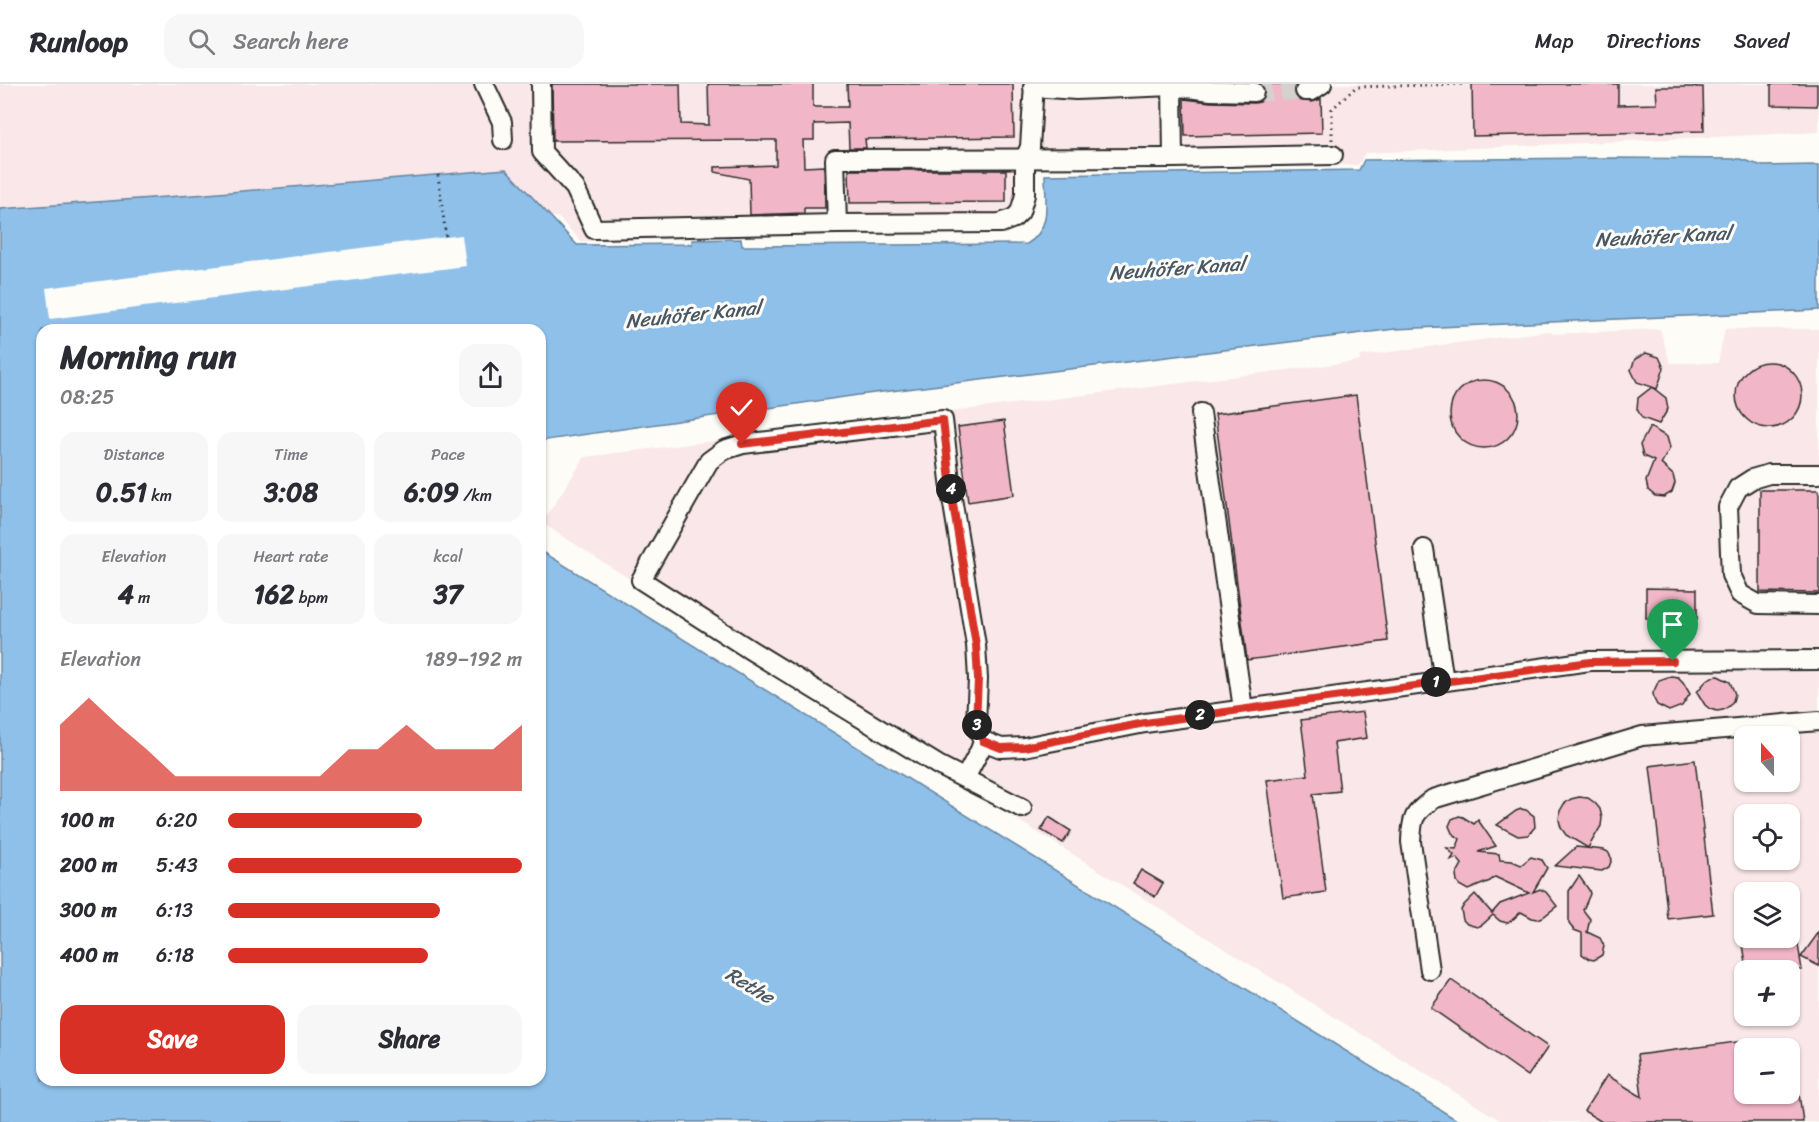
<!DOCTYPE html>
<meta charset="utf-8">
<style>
:root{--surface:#fff;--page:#f7f7f7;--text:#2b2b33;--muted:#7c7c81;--line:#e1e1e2;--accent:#d93025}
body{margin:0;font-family:Sriracha,sans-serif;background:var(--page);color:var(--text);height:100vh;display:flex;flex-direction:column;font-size:22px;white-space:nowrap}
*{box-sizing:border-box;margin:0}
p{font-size:20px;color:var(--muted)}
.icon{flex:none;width:33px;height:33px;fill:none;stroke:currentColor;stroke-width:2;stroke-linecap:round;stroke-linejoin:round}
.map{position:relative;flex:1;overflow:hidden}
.details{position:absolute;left:36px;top:240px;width:510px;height:762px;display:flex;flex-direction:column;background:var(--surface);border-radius:18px;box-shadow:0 2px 4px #0004}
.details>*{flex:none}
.needle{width:39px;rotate:339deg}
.controls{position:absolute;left:1734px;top:642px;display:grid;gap:12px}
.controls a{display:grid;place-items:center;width:66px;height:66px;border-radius:12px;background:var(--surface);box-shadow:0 2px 4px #0004;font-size:30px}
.pin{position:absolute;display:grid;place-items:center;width:51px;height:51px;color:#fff;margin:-62px -26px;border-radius:50% 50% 50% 0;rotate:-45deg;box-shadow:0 0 6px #0007}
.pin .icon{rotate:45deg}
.km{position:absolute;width:30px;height:30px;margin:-15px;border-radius:50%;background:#222;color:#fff;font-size:16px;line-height:30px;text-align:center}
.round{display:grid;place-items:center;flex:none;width:63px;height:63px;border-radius:18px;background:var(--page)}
.overview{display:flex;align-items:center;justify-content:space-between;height:102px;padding:0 24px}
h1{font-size:33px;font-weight:700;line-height:45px}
.metrics{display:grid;grid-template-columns:repeat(3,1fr);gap:9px;height:102px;padding:6px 24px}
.metrics div{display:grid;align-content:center;border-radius:15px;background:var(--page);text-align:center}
.metrics b{font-size:26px;font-weight:700}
.metrics small{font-size:16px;font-weight:400}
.metrics p{font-size:16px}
.chart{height:168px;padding:12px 24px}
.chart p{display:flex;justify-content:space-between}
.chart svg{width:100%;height:108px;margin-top:6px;fill:var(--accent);opacity:.7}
.button{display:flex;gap:12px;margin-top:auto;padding:12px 24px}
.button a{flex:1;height:69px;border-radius:18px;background:var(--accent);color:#fff;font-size:24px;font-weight:700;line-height:69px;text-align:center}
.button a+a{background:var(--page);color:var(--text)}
ul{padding:0 24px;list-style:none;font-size:20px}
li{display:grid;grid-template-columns:96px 72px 1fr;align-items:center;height:45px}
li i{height:15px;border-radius:8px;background:var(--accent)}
header{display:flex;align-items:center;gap:36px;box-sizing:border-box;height:84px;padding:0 30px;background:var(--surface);border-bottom:2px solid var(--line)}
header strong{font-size:28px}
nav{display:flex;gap:33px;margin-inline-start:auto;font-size:21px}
.search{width:420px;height:54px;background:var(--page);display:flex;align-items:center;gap:15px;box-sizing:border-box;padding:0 21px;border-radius:18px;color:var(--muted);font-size:22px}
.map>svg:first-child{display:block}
.built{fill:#f9e7e9;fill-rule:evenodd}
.water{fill:#8ec0ea;stroke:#66849e;stroke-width:1.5}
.pier{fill:#fdfcf7}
.building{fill:#f1b7c8;stroke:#2b2b2b;stroke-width:1.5}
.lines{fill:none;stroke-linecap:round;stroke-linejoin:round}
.minor-tunnel{stroke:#d3d2ce;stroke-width:18;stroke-dasharray:18 9;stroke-linecap:butt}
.minor-casing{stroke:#2b2b2b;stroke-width:22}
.path{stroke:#2b2b2b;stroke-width:3;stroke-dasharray:1.5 4.5;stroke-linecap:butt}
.minor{stroke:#fdfcf7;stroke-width:18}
.route-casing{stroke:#fff;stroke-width:12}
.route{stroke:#d93025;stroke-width:8}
.labels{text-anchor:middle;stroke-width:6;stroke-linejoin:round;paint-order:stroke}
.water-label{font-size:20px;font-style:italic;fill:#495864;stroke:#fdfcf7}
</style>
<header>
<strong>Runloop</strong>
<div class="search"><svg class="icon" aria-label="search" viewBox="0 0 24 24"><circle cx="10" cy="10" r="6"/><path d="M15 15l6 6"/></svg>Search here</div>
<nav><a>Map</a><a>Directions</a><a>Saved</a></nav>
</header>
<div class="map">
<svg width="1819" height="1038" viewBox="0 0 1819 1038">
<rect width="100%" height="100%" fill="#fdfcf7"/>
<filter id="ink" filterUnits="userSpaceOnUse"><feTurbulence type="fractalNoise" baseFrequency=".0167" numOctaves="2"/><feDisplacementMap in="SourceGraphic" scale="12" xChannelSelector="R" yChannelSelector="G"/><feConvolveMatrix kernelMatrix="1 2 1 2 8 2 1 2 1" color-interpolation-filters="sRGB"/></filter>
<g filter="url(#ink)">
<g class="built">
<polygon points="0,0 1819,0 1819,48 1365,69 1358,81 1039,84 1033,90 1031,127 1025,137 1014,145 1005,147 922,144 765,150 764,153 581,157 558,133 551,133 506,85 207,110 0,125"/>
<path d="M 1660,245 L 1670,279 L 1718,279 L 1725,245 L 1819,245 L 1819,1038 L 1503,1038 L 960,700 L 758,577 L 542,439 L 585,373 L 1360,277 L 1360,272 L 1549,247 L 1553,250 ZM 1744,652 L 1790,652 L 1790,698 L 1744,698 ZM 1744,730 L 1790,730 L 1790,776 L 1744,776 ZM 1744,808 L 1790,808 L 1790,854 L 1744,854 ZM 1744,886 L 1790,886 L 1790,932 L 1744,932 ZM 1744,964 L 1790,964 L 1790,1010 L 1744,1010 Z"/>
</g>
<path class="water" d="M 1606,74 L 1740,75 L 1763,82 L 1819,81 L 1819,226 L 1395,245 L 858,311 L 540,357 L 540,246 L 42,246 L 42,996 L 540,996 L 540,466 L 1460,1038 L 0,1038 L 0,125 L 207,110 L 506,85 L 577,161 L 692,160 L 692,156 L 741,155 L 742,162 L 1027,160 C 1053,144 1045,117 1045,91 L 1359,86 L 1364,76 Z"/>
<polygon class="pier" points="462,151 466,182 50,235 46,204"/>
<g class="building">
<polygon points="552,0 680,0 681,40 709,41 708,0 813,0 813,23 848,23 847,0 1013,0 1014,53 865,55 866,64 849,64 848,39 814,40 814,56 803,56 804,83 824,82 825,124 804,124 804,129 750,131 749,95 715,88 715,83 776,81 776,56 553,57"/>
<polygon points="1261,0 1297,0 1294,8 1299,16 1312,18 1321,15 1322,49 1185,52 1184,15 1211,18 1254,19 1260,18 1264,13 1265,8"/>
<polygon points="1472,0 1618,0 1618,21 1657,20 1656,3 1703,3 1704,47 1473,52"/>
<polygon points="1771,0 1817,0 1817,22 1771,21"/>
<polygon points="849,86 1006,86 1006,118 850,119"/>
<polygon points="1646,269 1659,273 1664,284 1657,305 1652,303 1666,314 1668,325 1659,340 1642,334 1637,325 1638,314 1652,303 1637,298 1631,286 1635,275"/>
<circle cx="1769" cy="311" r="33"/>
<circle cx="1484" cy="330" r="34"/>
<polygon points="1356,311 1388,557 1247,576 1215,330"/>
<polygon points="1004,337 1014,411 968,418 958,343"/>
<polygon points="1650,343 1667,353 1670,364 1661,380 1673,391 1675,399 1672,408 1664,413 1655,412 1648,406 1646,397 1654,377 1643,372 1640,361"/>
<polygon points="1760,406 1819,406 1819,509 1760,508"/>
<polygon points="1646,504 1697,505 1697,535 1646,534"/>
<polygon points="1671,592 1678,593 1683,598 1690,610 1682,622 1669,627 1657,621 1654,615 1653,609 1659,596"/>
<polygon points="1718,592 1730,598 1735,610 1733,617 1729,622 1723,626 1717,627 1710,625 1705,621 1697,608 1706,597 1712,593"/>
<polygon points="1363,628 1367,654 1334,659 1340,707 1313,710 1326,808 1283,814 1267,696 1308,691 1301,636"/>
<polygon points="1695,676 1713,830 1668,835 1650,682"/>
<polygon points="1579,713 1588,714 1595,719 1600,725 1602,734 1601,742 1588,764 1566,751 1561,744 1559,736 1560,727 1564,720 1571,715"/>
<polygon points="1521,725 1526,726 1534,732 1535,743 1528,751 1518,752 1497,741 1516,727"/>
<polygon points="1459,732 1463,733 1474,740 1478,736 1496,762 1478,768 1499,770 1500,776 1512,777 1521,781 1531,773 1542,776 1547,784 1533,808 1540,805 1546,808 1557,822 1543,833 1538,835 1532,834 1521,828 1511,837 1507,839 1500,837 1493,831 1482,841 1477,843 1467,840 1463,836 1461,826 1464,821 1475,810 1492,829 1500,820 1529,809 1495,793 1490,797 1468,806 1459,801 1457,798 1456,791 1462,780 1457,774 1451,776 1454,771 1447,764 1456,765 1460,755 1452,749 1449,742 1452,735"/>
<polygon points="1049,733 1071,747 1063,759 1041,746"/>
<polygon points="1576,763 1604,766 1608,768 1612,775 1609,783 1602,787 1555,782"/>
<polygon points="1141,786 1163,799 1155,813 1133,799"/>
<polygon points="1579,792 1589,806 1590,810 1583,826 1590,835 1587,848 1600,854 1604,862 1602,871 1594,876 1589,875 1582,870 1582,849 1574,846 1569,840 1569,807"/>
<polygon points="1819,848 1819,882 1801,873"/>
<polygon points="1742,854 1797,854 1802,886 1747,886"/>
<polygon points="1451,896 1548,963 1528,992 1431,924"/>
<polygon points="1744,957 1744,1010 1799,1010 1803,1038 1602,1038 1584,1027 1607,991 1642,1013 1637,971"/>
</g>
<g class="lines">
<polyline class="minor-tunnel" points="1254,8 1305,7"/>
<g class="minor-casing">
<g id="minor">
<polyline points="484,0 502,38 503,56"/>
<polyline points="541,0 542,68 575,104 594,145 837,140 1001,139 1014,134 1020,128 1025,111 1025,74 1030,63 1034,0"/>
<polyline points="1172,0 1173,74"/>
<polyline points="1033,3 1076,6 1172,2 1211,7 1254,8"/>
<polyline points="1305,7 1312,7 1322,0"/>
<polyline points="837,140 835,75 1173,74 1333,71"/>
<polyline points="1201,329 1243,625"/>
<polyline points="1819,390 1769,390 1752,395 1738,404 1728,423 1731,491 1740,510 1758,520 1819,521"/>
<polyline points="1424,465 1444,597"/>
<polyline points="965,694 980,666 983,657"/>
<polyline points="1022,724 938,681 752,567 641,496 709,377 724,366 743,360 943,336 952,414 976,561 978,595 976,639 983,657 1001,664 1024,663 1145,639 1590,577 1819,576"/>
<path d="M 1430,886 L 1411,758 C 1412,733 1413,730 1433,715 L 1642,652 L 1819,637"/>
</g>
</g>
<g class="path">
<polyline points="1332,56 1332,25 1356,3 1465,0"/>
<polyline points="438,91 446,153"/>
</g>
<use href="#minor" class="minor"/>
</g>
</g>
<g class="lines" filter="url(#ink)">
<g class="route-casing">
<polyline id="route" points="742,360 943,336 952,414 976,561 978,595 976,639 983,657 1001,664 1024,663 1145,639 1590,578 1673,577"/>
</g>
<use href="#route" class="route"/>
</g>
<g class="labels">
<g class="water-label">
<text transform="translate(1663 152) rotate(-3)" y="7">Neuhöfer Kanal</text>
<text transform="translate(1177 184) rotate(-4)" y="7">Neuhöfer Kanal</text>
<text transform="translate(693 230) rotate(-6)" y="7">Neuhöfer Kanal</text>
<text transform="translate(750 901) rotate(31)" y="7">Rethe</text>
</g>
</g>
</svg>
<div class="controls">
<a><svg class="needle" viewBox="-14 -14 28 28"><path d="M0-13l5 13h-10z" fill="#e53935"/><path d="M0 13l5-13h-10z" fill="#7c7c81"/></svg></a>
<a><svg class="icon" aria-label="locate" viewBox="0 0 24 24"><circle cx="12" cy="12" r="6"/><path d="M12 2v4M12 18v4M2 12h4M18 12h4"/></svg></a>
<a><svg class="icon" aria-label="layers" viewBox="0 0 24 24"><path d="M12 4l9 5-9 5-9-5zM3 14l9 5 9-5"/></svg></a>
<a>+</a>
<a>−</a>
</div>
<div class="pin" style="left:1673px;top:577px;background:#1e9e55"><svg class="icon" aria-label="arrive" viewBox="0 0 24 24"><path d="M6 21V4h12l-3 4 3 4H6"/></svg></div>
<div class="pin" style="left:742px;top:360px;background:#d93025"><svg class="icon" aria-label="check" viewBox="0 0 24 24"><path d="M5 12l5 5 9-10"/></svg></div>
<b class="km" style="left:1436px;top:598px">1</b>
<b class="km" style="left:1200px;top:631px">2</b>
<b class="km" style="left:977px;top:641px">3</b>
<b class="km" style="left:951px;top:405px">4</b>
<section class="details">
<div class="overview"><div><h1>Morning run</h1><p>08:25</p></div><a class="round"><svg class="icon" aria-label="share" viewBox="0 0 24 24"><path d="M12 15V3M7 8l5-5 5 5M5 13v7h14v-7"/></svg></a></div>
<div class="metrics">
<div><p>Distance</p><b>0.51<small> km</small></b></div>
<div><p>Time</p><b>3:08</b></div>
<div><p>Pace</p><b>6:09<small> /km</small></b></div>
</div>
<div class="metrics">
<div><p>Elevation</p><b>4<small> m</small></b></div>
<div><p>Heart rate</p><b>162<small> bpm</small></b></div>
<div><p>kcal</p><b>37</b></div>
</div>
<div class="chart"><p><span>Elevation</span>189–192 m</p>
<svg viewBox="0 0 160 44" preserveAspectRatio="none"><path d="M0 44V17L10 6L20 17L30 27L40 38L50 38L60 38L70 38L80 38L90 38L100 27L110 27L120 17L130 27L140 27L150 27L160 17V44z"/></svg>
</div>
<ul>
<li><b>100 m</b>6:20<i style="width:66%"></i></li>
<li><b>200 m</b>5:43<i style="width:100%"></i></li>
<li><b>300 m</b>6:13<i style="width:72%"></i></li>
<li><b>400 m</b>6:18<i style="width:68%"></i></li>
</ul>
<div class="button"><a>Save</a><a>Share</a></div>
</section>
</div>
